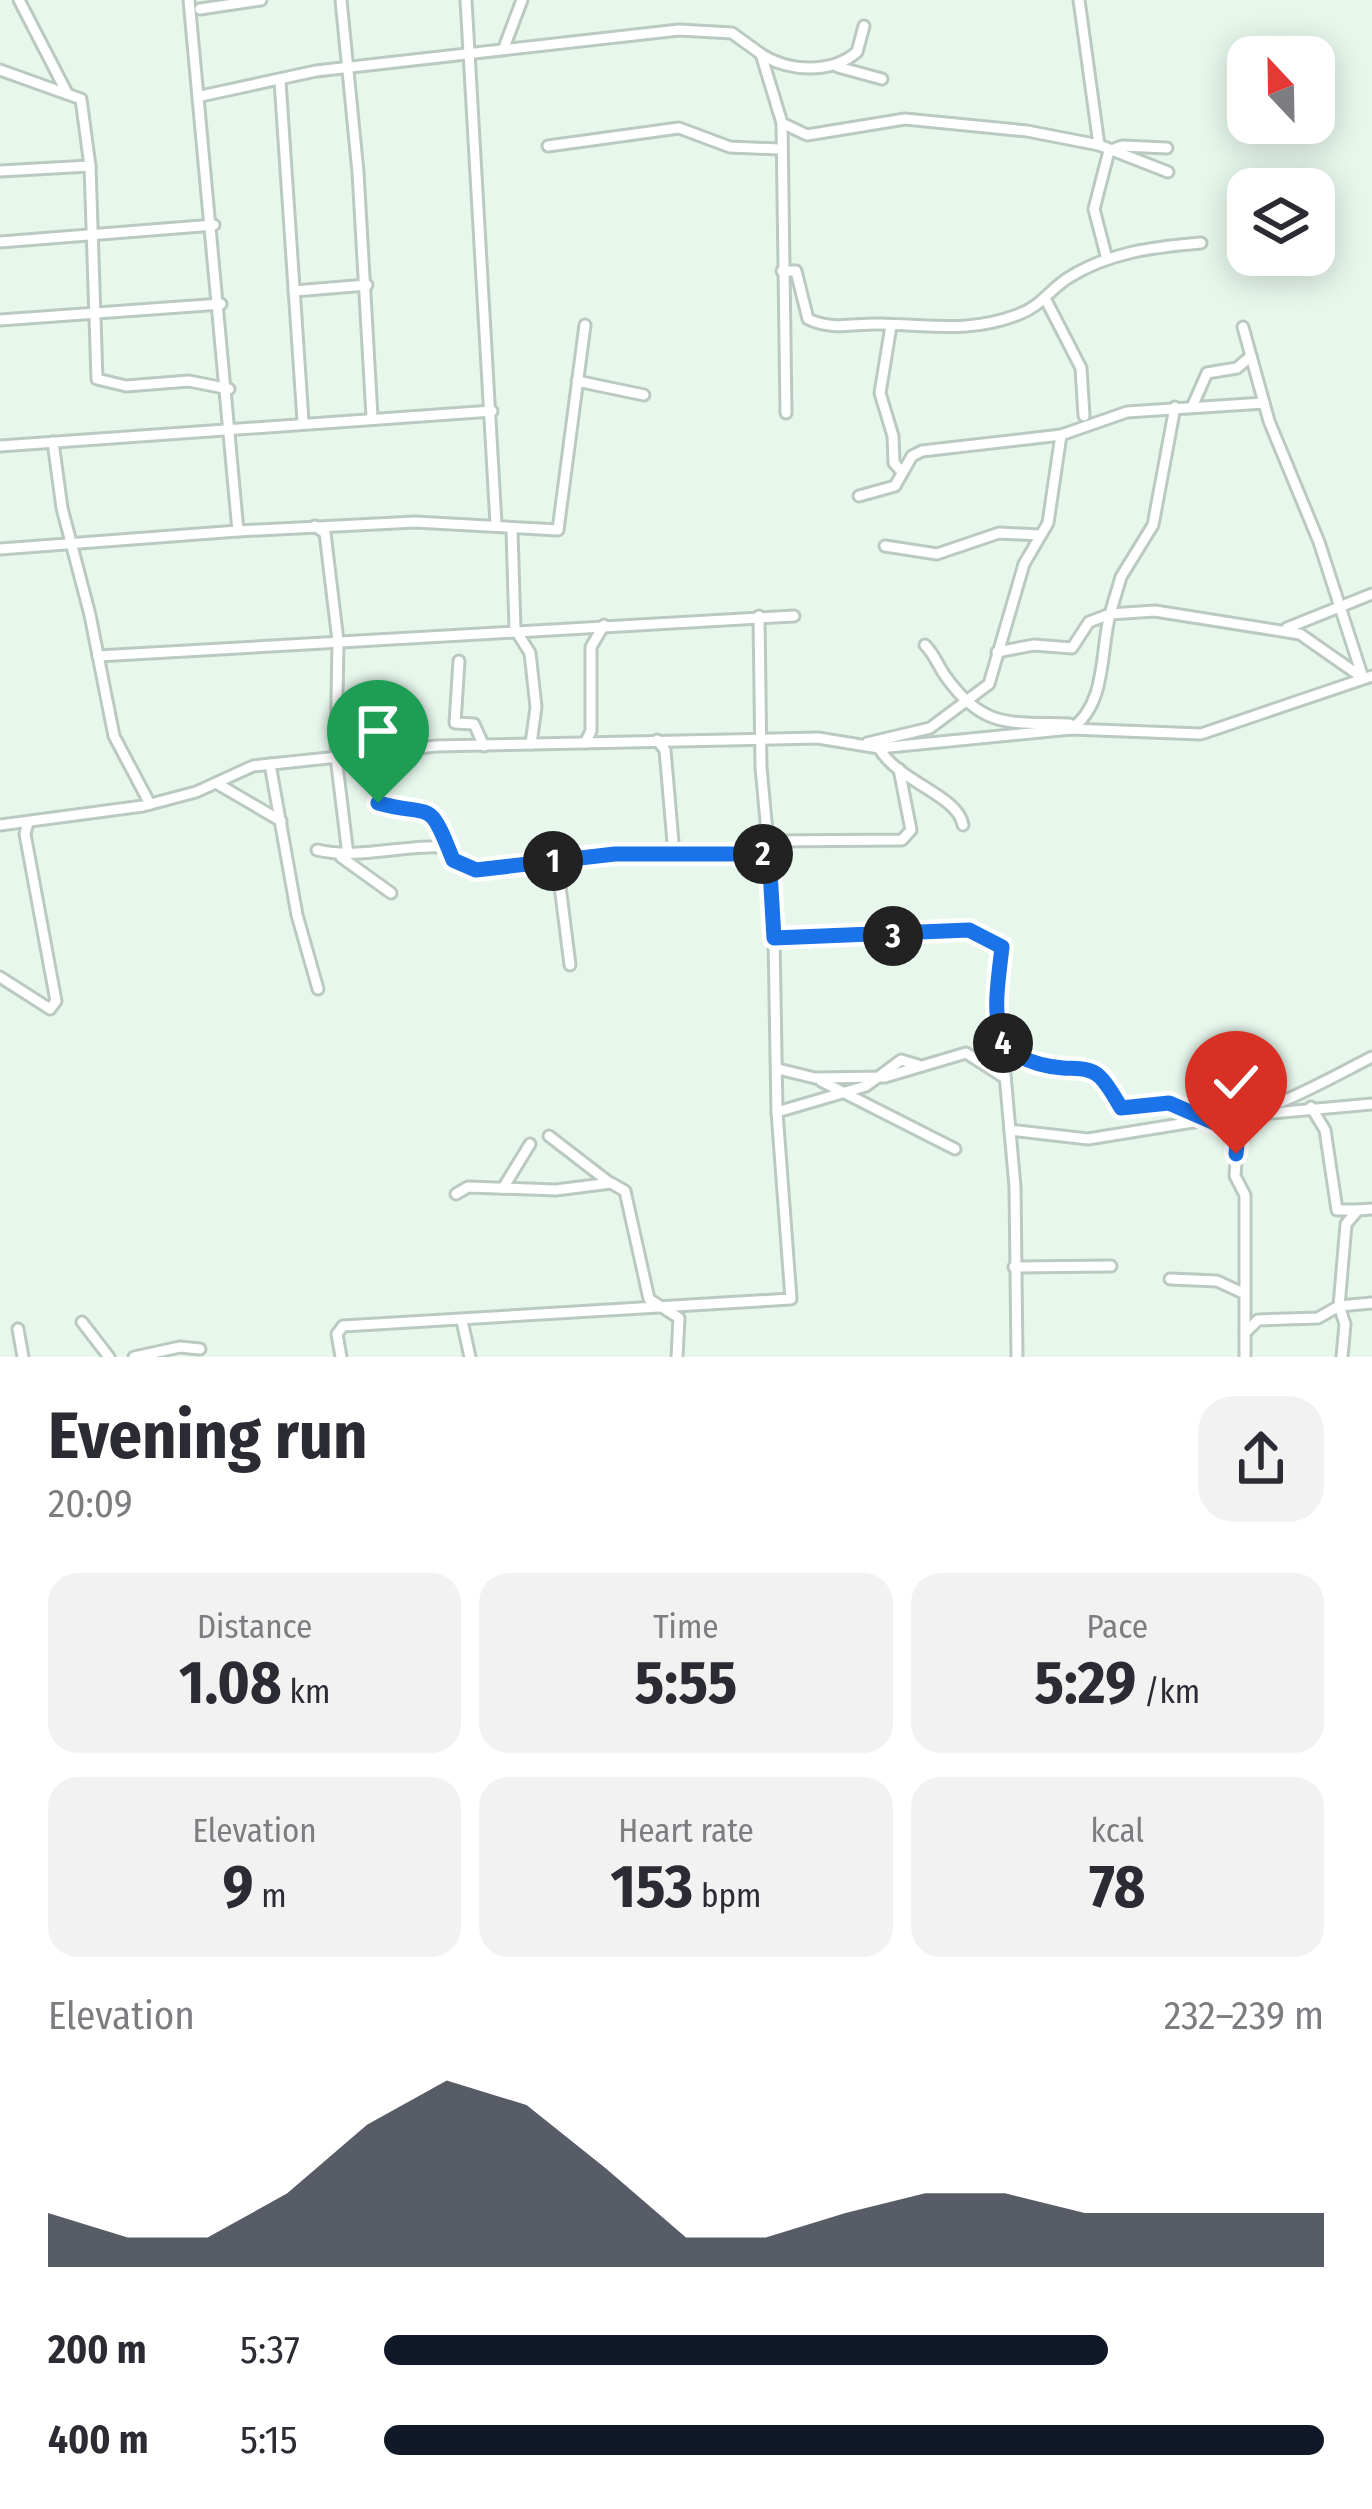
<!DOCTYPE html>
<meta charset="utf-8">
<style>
:root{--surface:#fff;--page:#f2f2f3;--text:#2b2b33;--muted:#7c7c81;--accent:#111827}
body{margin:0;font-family:"Fira Sans Condensed",sans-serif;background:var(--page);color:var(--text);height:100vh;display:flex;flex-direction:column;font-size:45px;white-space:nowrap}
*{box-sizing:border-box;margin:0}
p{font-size:39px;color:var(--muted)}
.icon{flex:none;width:66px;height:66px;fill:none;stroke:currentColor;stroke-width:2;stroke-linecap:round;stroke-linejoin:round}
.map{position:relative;height:1357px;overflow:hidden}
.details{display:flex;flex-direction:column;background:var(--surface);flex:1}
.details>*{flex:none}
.needle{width:78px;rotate:338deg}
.controls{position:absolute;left:1227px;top:36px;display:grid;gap:24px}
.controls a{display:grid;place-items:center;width:108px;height:108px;border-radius:24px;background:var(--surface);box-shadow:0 6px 30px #0003;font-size:60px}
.pin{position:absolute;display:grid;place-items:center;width:102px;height:102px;color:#fff;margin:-123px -51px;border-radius:50% 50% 50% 0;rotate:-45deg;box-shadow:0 0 12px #0007}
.pin .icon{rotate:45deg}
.km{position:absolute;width:60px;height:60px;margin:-30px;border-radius:50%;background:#222;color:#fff;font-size:33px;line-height:60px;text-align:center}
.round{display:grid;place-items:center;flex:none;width:126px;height:126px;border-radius:36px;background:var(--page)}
.headline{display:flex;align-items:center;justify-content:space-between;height:204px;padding:0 48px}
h1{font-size:66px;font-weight:700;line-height:90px}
.figures{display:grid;grid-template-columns:repeat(3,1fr);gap:18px;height:204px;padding:12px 48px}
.figures div{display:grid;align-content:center;border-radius:30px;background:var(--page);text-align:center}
.figures b{font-size:60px;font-weight:700}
.figures small{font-size:33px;font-weight:400}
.figures p{font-size:33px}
.chart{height:336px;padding:24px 48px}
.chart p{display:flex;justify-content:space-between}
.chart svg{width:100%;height:216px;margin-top:12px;fill:var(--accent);opacity:.7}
ul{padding:0 48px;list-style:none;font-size:39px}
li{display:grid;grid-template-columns:192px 144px 1fr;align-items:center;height:90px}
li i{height:30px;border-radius:15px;background:var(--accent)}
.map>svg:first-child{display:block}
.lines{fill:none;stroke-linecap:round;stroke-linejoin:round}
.minor-casing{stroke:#bbcac0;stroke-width:15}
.minor{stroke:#fff;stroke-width:9}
.route-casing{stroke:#fff;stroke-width:24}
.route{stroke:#1a73e8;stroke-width:15}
</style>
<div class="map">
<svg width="1372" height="1357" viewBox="0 0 1372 1357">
<rect width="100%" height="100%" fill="#e7f7ec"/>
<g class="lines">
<g class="minor-casing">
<g id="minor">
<polyline points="19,0 66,91"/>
<polyline points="341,0 358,172 372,417"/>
<polyline points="466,0 496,524"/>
<polyline points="1079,0 1099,145"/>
<polyline points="200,9 261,0"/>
<polyline points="505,45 522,0"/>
<path d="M 761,54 C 789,72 831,74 857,52 L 864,26"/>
<polyline points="838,67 882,79"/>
<polyline points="0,70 81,99 90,166 97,379 126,386 189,381 229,389"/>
<polyline points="280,81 303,421"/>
<polyline points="201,96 316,71 679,30 732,33 761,54 782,123 807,135 905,119 1027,131 1099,145 1168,172"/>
<polyline points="782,123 786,413"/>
<polyline points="548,146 679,128 730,147 779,149"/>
<polyline points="0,171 90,166"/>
<polyline points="0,242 214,225"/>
<polyline points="1107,259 1094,209 1109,151 1122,146 1167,148"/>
<path d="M 782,271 L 796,271 L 808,319 C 833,331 855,323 880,324 C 930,325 969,333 1017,315 C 1042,306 1048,291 1068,278 C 1109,252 1154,247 1201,243"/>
<polyline points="294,291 367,285"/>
<polyline points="1047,302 1081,368 1084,416"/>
<polyline points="0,320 221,304"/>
<polyline points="891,326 880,393 893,436 894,463 902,472"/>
<polyline points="577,381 644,395"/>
<polyline points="1192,407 1207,373 1237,368 1251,356"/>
<polyline points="53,442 62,508 90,615 114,736 150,804"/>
<polyline points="0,446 492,411"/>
<polyline points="859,496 895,486 912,456 922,451 1061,435"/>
<polyline points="315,526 325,533 338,641 336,757 348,855"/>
<polyline points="238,531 415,522 558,530 585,325"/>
<polyline points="512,531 515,629 530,653 536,707 531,744"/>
<polyline points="885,546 937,554 999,533 1039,535"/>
<polyline points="0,549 238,531 189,0"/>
<polyline points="759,616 761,767 769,854"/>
<polyline points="1287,628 1372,594"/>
<path d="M 925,645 C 935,655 938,666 946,677 C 984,730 1011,722 1070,724"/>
<polyline points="997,652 1034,645 1072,648 1089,622 1110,614 1121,577 1153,525 1175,407"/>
<polyline points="98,656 794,616"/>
<polyline points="459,661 455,723 474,724 484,746"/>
<path d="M 1071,729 C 1107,704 1100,652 1110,614 L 1155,611 L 1300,634 L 1363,678 L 1319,542 L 1269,421 L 1243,327"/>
<polyline points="657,740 665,750 674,854"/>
<polyline points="585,743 591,731 591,647 604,625"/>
<polyline points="867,743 930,728 989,684 1024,564 1048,523 1061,435 1127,412 1264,403"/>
<path d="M 879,748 C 898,782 958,795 963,825"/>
<polyline points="376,753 436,746 818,738 879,748 1071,729 1201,734 1372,676"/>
<polyline points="270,764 297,915 318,989"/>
<polyline points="216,783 281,821"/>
<path d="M 0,825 L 143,806 L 196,792 L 253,766 L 376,753 L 378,803 C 434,818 428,796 453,860 L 475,870 L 615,854 L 769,854 L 774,938 L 969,930 L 1002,947 C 995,1010 982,1061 1063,1068 C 1075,1069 1089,1067 1099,1076 C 1108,1084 1115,1098 1121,1108 C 1134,1107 1156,1100 1169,1103 C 1186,1107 1194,1119 1213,1119 C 1261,1119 1328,1079 1372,1057"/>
<polyline points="770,841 902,840 911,830 899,769"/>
<path d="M 317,850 C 360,860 403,844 448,847"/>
<polyline points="341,857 391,893"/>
<polyline points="544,862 558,870 570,965"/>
<polyline points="0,977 50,1009 56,1001 25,834 28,822"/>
<polyline points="1002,1041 1015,1187 1017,1357"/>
<polyline points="778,1069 815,1078 885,1077 966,1053 1005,1078"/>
<polyline points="821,1081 955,1149"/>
<polyline points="1311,1107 1325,1130 1337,1210 1358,1210"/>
<polyline points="777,1112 866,1086 901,1060 918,1065"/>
<polyline points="1261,1114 1372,1104"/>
<polyline points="1216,1120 1238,1133 1235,1176 1245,1195 1245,1333"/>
<polyline points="1010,1130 1088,1139 1199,1121"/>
<polyline points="549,1136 610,1183"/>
<polyline points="503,1188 530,1144"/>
<polyline points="456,1194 468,1187 556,1190 611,1183 625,1191 649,1299 679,1318 677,1357"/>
<polyline points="1014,1267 1111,1266"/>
<polyline points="1170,1279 1217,1281 1243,1293"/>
<polyline points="462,1321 470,1357"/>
<polyline points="82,1322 109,1357"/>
<polyline points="18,1329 23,1357"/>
<polyline points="134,1357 180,1347 200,1349"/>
<polyline points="341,1357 337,1334 343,1326 791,1299 777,1112 774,938"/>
<polyline points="1245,1357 1245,1333 1258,1320 1318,1318 1339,1306 1346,1224 1358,1210 1372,1209"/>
<polyline points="1342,1357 1345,1324 1339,1306 1372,1303"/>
</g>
</g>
<use href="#minor" class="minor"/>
</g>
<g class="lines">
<g class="route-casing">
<path id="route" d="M 378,803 C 434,818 428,796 453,860 L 476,870 L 615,854 L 769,854 L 774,938 L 969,930 L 1002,947 C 995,1010 982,1061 1063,1068 C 1075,1069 1089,1067 1099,1076 C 1108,1084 1115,1098 1121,1108 L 1169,1103 L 1238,1133 L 1236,1154"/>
</g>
<use href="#route" class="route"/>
</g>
</svg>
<div class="controls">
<a><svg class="needle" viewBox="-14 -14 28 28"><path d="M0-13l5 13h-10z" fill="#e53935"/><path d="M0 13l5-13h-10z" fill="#7c7c81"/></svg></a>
<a><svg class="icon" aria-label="layers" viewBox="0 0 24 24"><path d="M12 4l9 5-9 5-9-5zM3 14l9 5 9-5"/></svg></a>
</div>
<div class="pin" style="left:378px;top:803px;background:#1e9e55"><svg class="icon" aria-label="arrive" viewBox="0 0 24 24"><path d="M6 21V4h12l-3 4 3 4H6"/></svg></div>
<div class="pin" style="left:1236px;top:1154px;background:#d93025"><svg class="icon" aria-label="check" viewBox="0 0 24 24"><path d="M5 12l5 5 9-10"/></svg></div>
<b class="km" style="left:553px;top:861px">1</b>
<b class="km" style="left:763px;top:854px">2</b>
<b class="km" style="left:893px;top:936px">3</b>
<b class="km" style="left:1003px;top:1043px">4</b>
</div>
<section class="details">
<div class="headline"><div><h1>Evening run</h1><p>20:09</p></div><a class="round"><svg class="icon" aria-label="share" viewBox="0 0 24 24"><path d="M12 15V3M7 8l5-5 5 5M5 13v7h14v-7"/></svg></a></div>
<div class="figures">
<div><p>Distance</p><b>1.08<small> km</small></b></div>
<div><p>Time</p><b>5:55</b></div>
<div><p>Pace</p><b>5:29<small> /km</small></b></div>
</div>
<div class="figures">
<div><p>Elevation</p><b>9<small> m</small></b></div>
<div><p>Heart rate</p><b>153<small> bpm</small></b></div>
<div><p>kcal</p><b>78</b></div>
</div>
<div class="chart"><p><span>Elevation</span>232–239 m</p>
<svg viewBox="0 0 160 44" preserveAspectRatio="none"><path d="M0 44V33L10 38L20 38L30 29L40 15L50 6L60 11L70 24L80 38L90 38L100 33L110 29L120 29L130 33L140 33L150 33L160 33V44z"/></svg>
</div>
<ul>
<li><b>200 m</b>5:37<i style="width:77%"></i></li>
<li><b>400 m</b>5:15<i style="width:100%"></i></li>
</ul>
</section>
